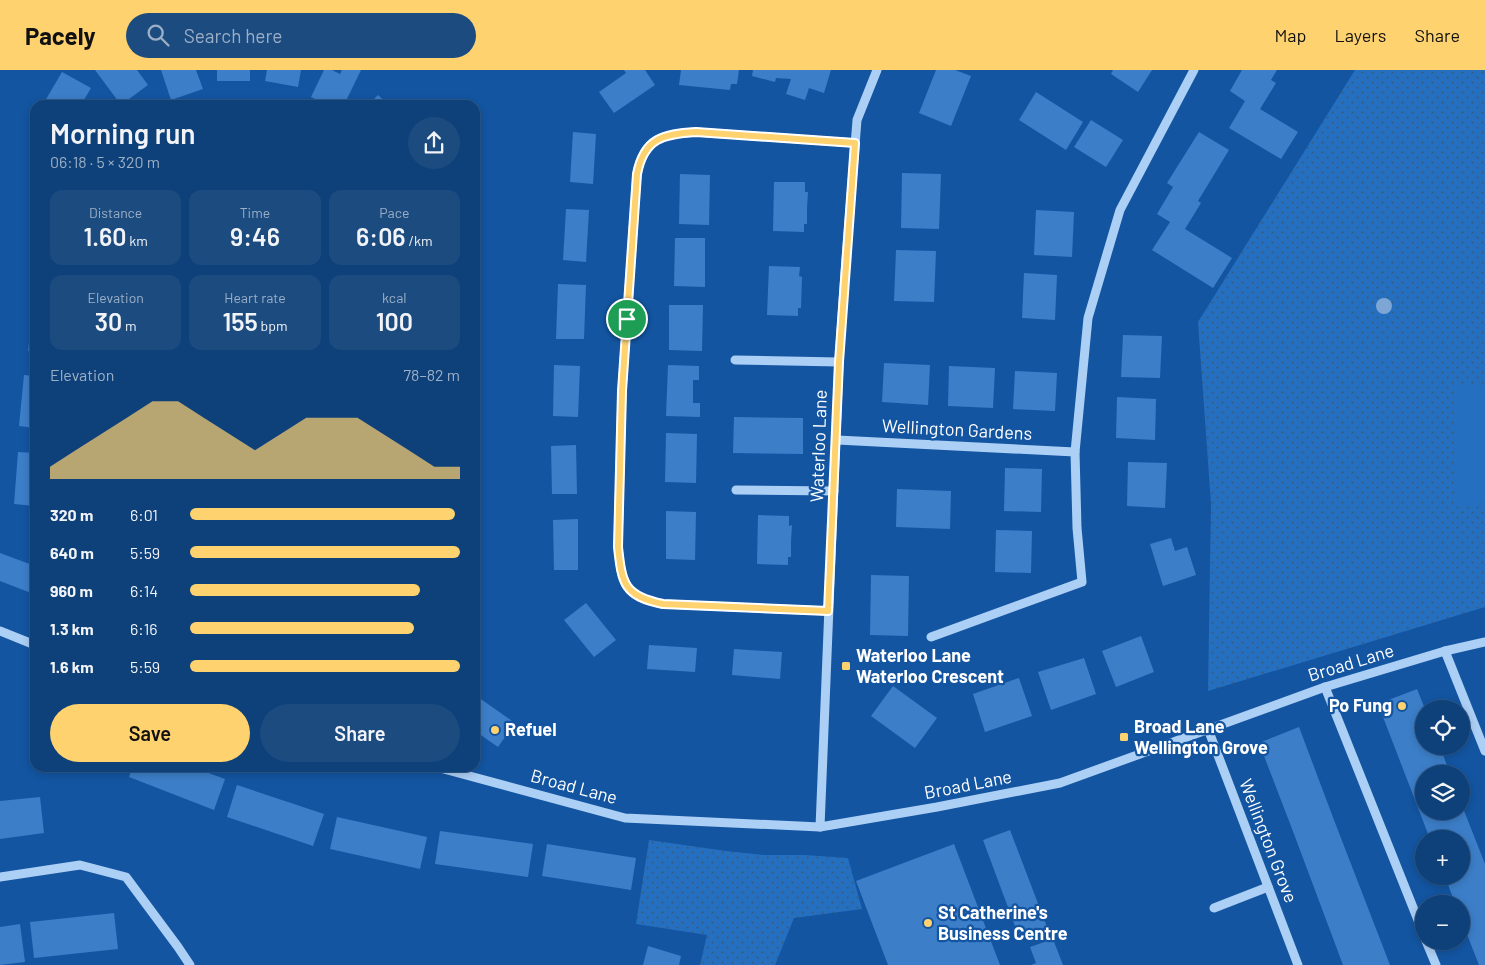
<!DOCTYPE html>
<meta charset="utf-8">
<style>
:root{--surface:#0e4079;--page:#1c4b80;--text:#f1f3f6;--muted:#9bafc6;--line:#2e598a;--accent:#ffd270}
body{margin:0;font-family:Barlow,sans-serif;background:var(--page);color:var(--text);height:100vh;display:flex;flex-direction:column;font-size:19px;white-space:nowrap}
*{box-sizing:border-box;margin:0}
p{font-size:16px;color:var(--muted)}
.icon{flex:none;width:28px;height:28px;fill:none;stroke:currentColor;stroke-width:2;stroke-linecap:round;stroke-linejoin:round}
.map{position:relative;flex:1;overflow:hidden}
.details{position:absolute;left:30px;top:30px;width:450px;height:672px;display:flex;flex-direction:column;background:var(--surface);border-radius:15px;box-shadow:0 2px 8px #0003,0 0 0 1px var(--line)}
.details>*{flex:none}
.tools{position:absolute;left:1415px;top:630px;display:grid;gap:10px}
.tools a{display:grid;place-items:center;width:55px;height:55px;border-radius:50%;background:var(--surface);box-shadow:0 2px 8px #0003,0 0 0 1px var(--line);font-size:25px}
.pin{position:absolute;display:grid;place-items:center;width:42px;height:42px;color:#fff;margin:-21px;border:2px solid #fff;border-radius:50%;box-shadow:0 1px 5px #0007}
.round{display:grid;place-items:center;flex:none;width:52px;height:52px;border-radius:26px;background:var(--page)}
.head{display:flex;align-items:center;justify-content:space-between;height:85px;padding:0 20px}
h1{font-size:28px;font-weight:600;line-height:38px}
.figures{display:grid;grid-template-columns:repeat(3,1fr);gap:8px;height:85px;padding:5px 20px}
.figures div{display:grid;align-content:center;border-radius:12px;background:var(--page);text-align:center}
.figures b{font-size:25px;font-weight:600}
.figures small{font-size:14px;font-weight:400}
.figures p{font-size:14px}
.chart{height:140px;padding:10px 20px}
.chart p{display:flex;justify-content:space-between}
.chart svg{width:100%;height:90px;margin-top:5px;fill:var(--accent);opacity:.7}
.action{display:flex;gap:10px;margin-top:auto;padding:10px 20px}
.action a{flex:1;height:58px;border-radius:30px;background:var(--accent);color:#111;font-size:20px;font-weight:600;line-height:58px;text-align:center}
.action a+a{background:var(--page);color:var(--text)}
ul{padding:0 20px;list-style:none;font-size:16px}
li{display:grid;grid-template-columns:80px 60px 1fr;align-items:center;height:38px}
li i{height:12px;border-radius:6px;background:var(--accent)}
header{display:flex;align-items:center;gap:30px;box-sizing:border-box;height:70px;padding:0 25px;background:var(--accent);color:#111}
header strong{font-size:24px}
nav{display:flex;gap:28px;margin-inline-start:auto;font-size:18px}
.search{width:350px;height:45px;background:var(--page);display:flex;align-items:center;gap:12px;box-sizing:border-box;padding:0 18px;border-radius:28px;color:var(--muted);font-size:19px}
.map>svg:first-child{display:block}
.grass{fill:url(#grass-dots)}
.pitch{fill:#256fc0}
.building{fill:#3c7ec8}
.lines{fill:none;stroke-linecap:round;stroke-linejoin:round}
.minor{stroke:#accff5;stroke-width:9}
.tree{fill:#7ea6d4}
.route-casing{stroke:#fff;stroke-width:10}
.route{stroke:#ffd270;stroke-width:6}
.poi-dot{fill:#ffd270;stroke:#1355a1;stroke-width:2}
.labels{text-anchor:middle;stroke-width:4.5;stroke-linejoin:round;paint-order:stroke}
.street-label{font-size:18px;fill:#fff;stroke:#1355a1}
.poi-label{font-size:18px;font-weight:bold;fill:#fff;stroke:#1355a1;text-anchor:start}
</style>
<header>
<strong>Pacely</strong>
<div class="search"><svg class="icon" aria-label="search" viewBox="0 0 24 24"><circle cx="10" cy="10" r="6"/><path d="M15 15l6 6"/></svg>Search here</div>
<nav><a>Map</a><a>Layers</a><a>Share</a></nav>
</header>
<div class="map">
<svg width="1485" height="895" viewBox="0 0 1485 895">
<defs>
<pattern id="grass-dots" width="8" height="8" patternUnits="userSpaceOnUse" patternTransform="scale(1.25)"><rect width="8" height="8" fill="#256fc0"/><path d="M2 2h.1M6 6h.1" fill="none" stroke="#3a5c80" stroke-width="1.8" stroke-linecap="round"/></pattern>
</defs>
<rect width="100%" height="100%" fill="#1355a1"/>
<g class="grass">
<polygon points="1355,0 1485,0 1485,537 1208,621 1211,434 1198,252"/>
<polygon points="649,770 726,781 765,785 804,785 848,788 862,839 794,848 775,895 700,895 707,865 636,854"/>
</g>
<polygon class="pitch" points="1485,314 1485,433 1456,435 1453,316"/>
<g class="building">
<polygon points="95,0 137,0 148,15 121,35"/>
<polygon points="161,0 196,0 203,19 171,30"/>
<rect x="217" y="0" width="33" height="11"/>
<polygon points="267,0 301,0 298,17 265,11"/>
<polygon points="324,0 332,0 340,4 342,0 361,0 344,35 328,35 311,27"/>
<polygon points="624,0 645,0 655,15 614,43 599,22 626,3"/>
<polygon points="681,0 739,0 737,14 731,14 730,20 679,15"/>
<polygon points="753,0 831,0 824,23 809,18 805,30 786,24 791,9 776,8 775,12 752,6"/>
<polygon points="936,0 955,0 971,6 951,56 919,43"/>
<polygon points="1113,0 1152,0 1138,22 1111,4"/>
<polygon points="1242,0 1277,0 1271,10 1276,13 1260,39 1298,62 1281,89 1229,58 1245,31 1230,21"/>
<polygon points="62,2 91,18 81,35 52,35 45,31"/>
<polygon points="1036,22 1083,52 1066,80 1019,50"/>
<polygon points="378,25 389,35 368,35"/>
<polygon points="1091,50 1123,70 1106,97 1074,77"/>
<polygon points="573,62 596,64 593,114 570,112"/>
<polygon points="1199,62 1229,80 1198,131 1201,133 1185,159 1232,188 1213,218 1152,180 1170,152 1157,144 1173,117 1167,113"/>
<polygon points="902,103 941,104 939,159 901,158"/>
<polygon points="680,104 710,105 709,155 679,154"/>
<polygon points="774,112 805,112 805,122 808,122 807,138 807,154 804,154 804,162 773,161"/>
<polygon points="566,139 589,140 586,192 563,190"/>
<polygon points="1036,140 1074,142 1072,187 1034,185"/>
<polygon points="675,168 705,168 705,217 674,216"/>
<polygon points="896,180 936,181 934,232 894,231"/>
<polygon points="769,196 800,197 799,206 802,207 801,238 798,238 798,246 767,245"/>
<polygon points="1024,203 1057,205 1055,250 1022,248"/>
<polygon points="558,214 586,215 584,269 556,269"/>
<polygon points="34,231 35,231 35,281 28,281"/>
<polygon points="669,235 703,235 702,281 669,280"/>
<polygon points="1123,265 1162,266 1160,308 1121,307"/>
<polygon points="884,293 930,295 928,335 882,332"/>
<polygon points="554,295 580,296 578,347 553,346"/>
<polygon points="668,295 699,296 699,310 693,310 693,333 700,333 700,347 666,346"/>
<polygon points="949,296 995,298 993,338 948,336"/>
<polygon points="1015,301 1057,303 1055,341 1013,339"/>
<polygon points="24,305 35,306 35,358 19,356"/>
<polygon points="1117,327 1156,329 1155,370 1116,368"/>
<polygon points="734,347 803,348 803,384 733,383"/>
<polygon points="666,363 697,364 696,413 665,412"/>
<polygon points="576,375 577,424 552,424 551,376"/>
<polygon points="18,382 35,383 35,436 14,434"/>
<polygon points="1128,392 1167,393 1165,438 1127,436"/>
<polygon points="1005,398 1042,399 1041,442 1004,441"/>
<polygon points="897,419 951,421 950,459 896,457"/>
<polygon points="666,441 696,442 695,490 666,489"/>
<polygon points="758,445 789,446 789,456 792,455 791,471 791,487 788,487 788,495 757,494"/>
<polygon points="578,449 578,500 554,500 553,450"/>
<polygon points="996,460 1032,461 1031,503 995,502"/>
<polygon points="1171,468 1175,481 1187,477 1196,505 1163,516 1150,474"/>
<polygon points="0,483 35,496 35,512 31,523 0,511"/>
<polygon points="871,505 909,506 908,566 870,565"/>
<polygon points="586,533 616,570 594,587 564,550"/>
<polygon points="1141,566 1154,602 1116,617 1102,581"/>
<polygon points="649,575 697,578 695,602 647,599"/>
<polygon points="734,579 782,582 780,609 732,605"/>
<polygon points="1084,588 1096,624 1051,640 1038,602"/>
<polygon points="1019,608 1032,646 985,662 973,624"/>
<polygon points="893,616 937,648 915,678 871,646"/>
<polygon points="1417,619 1425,639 1424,639 1424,676 1440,676 1450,704 1424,704 1424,741 1461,741 1461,733 1485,794 1485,895 1479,895 1461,849 1461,834 1455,834 1445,806 1461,806 1461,769 1430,769 1378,634"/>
<polygon points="475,625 515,653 498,677 475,661"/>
<polygon points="1299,657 1334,750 1390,895 1343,895 1294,764 1259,673"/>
<polygon points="132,698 195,698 225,709 214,740 129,707"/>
<polygon points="237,715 324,744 313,776 227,747"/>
<polygon points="40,727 44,763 0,769 0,731"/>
<polygon points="337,747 427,767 420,799 330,779"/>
<polygon points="1010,760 1047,857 1019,867 983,770"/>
<polygon points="440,761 533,774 528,807 435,794"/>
<polygon points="547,774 636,788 631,820 542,806"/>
<polygon points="954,774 1000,895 888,895 856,811"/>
<polygon points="114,843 118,879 34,888 30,852"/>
<polygon points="20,854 25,892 0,895 0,857"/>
<polygon points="1053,869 1063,895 1031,895 1036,893 1030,877"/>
<polygon points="648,876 681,886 679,895 643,895"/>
</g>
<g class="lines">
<g class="minor">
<polyline points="735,290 839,292"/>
<polyline points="837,370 1075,382"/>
<polyline points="736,420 834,421"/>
<path d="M 828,541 L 663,534 C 623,526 622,514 618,477 L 622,321 L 637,104 C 644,68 663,64 696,62 L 855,73"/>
<polyline points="0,561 35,575"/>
<polyline points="931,567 1082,512 1077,458 1075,382 1088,248 1120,140 1194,0"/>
<polyline points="1445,581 1485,681"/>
<polyline points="1325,617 1424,865"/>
<polyline points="1208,659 1298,895"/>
<polyline points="440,698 625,748 820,757 937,737 1060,713 1325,617 1445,581 1485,572"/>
<polyline points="820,757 839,292 845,203 857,50 877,0"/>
<polyline points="0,807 80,795 126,807 178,877 190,895"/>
<polyline points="1214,838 1268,817"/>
<polyline points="1426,871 1436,895"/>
</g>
</g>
<circle class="tree" cx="1384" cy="236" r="8"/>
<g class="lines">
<g class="route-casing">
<path id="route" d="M 696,62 L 855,73 L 839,292 L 828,541 L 663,534 C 624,526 622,514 618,477 L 622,321 L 637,104 C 644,68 663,64 696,62 Z"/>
</g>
<use href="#route" class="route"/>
</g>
<g class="poi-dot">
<rect x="841" y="591" width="10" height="10" rx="2.5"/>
<circle cx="1402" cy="636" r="5"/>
<circle cx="495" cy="660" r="5"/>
<rect x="1119" y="662" width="10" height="10" rx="2.5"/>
<circle cx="928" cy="853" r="5"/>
</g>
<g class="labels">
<g class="street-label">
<text transform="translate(957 360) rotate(3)" y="6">Wellington Gardens</text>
<text transform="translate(819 376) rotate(-88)" y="6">Waterloo Lane</text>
<text transform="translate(1351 593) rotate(-17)" y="6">Broad Lane</text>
<text transform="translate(968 715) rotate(-11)" y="6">Broad Lane</text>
<text transform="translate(574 717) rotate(15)" y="6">Broad Lane</text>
<text transform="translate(1268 771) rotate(69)" y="6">Wellington Grove</text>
</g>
<g class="poi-label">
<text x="856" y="592">Waterloo Lane<tspan x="856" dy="21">Waterloo Crescent</tspan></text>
<text x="1392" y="642" text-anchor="end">Po Fung</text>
<text x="1134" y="663">Broad Lane<tspan x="1134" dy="21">Wellington Grove</tspan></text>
<text x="505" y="666">Refuel</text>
<text x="938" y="849">St Catherine's<tspan x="938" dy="21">Business Centre</tspan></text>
</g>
</g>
</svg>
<div class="tools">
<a><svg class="icon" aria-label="locate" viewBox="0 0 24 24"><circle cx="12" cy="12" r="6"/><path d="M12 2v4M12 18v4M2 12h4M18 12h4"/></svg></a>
<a><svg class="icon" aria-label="layers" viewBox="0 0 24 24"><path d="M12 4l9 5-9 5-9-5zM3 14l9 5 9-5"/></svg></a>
<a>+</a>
<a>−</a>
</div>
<div class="pin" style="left:627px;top:249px;background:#1e9e55"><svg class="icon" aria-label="arrive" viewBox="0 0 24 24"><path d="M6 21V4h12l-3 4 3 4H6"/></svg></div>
<section class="details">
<div class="head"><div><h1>Morning run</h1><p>06:18 · 5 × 320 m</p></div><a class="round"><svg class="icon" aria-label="share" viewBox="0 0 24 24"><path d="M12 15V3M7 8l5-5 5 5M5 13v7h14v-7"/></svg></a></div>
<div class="figures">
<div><p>Distance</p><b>1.60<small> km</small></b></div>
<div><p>Time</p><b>9:46</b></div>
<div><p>Pace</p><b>6:06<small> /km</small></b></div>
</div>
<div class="figures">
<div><p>Elevation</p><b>30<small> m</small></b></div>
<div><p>Heart rate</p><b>155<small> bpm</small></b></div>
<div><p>kcal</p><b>100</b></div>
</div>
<div class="chart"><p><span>Elevation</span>78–82 m</p>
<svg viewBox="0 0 160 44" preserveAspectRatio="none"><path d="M0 44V38L10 30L20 22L30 14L40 6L50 6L60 14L70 22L80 30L90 22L100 14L110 14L120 14L130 22L140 30L150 38L160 38V44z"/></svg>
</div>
<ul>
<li><b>320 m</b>6:01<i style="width:98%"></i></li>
<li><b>640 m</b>5:59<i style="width:100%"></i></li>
<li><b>960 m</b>6:14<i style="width:85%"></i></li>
<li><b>1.3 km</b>6:16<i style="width:83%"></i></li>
<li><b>1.6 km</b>5:59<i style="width:100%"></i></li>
</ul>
<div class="action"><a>Save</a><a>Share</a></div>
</section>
</div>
